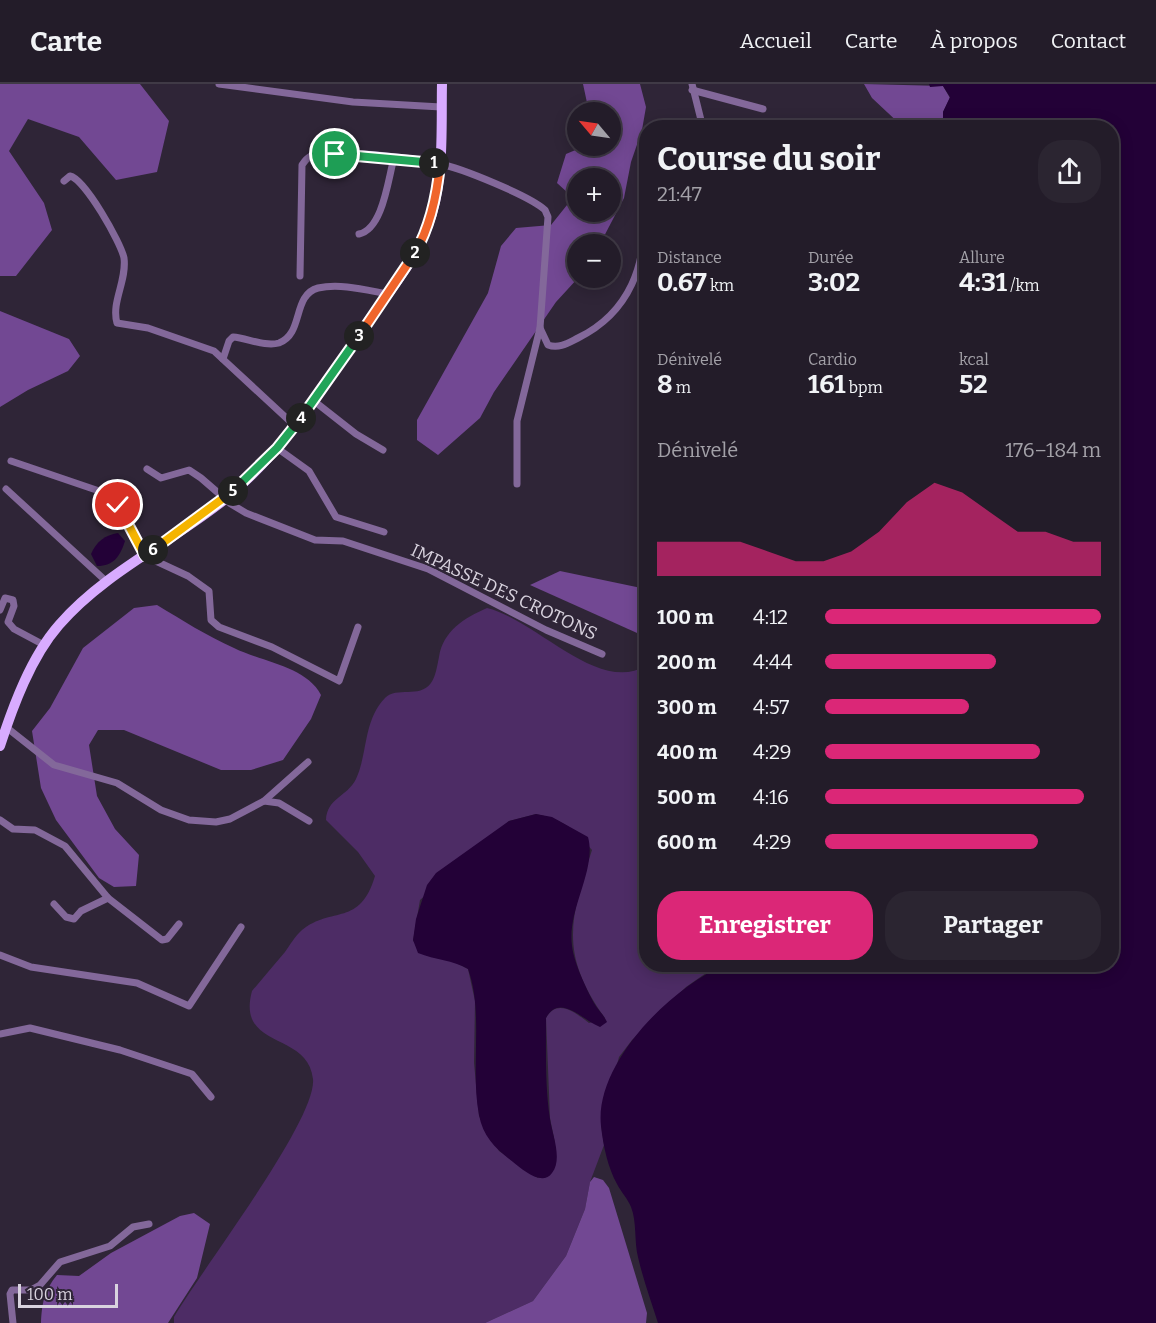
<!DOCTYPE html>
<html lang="fr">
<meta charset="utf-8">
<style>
:root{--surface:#231c29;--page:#2b2531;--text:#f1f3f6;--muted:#a3a1a8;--line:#403a46;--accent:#db2777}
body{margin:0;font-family:Bitter,serif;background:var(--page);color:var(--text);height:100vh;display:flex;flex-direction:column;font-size:22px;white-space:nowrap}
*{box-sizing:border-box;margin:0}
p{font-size:20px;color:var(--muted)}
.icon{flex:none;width:33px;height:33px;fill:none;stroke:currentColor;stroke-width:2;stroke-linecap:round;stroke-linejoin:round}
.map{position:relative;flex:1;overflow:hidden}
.sheet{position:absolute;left:639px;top:36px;width:480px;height:852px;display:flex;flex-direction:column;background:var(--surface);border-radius:24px;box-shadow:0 3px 15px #0003,0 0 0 2px var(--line)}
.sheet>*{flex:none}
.needle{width:39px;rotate:299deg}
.buttons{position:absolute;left:567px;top:18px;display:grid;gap:12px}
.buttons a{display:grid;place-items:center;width:54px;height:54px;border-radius:50%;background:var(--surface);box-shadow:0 3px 15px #0003,0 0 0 2px var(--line);font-size:30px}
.scale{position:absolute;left:18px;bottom:15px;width:100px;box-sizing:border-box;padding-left:6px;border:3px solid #d9d3df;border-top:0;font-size:16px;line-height:21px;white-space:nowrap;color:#d9d3df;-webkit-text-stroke:4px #2f2537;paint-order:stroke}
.pin{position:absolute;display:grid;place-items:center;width:51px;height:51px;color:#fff;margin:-26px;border:3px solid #fff;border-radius:50%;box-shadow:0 2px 6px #0007}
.km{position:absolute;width:30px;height:30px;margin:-15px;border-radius:50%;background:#222;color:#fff;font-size:16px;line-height:30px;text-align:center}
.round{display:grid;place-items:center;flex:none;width:63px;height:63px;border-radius:24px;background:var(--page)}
.headline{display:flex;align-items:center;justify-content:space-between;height:102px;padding:0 18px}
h1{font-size:33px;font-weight:700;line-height:45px}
.figures{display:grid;grid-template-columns:repeat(3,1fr);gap:9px;height:102px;padding:6px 18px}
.figures div{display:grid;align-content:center}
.figures b{font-size:26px;font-weight:700}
.figures small{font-size:16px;font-weight:400}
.figures p{font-size:16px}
.chart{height:168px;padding:12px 18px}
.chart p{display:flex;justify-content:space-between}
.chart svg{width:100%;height:108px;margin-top:6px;fill:var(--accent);opacity:.7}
.cta{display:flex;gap:12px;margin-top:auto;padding:12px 18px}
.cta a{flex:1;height:69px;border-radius:24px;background:var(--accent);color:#fff;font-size:24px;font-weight:700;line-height:69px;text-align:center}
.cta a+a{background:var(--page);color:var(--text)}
ul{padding:0 18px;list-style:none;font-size:20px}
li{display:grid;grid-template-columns:96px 72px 1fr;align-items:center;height:45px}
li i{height:15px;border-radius:8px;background:var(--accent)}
header{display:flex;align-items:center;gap:36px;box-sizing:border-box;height:84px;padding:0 30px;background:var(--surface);border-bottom:2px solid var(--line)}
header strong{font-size:28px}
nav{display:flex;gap:33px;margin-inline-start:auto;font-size:21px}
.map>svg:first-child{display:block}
.green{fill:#4d2c65;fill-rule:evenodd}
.forest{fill:#724893;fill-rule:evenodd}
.water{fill:#230137}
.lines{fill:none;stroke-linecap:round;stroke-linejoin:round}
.street{stroke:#83689a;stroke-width:7}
.primary{stroke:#d8abff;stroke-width:10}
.split-1-casing{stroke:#fff;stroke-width:12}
.split-2-casing{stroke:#fff;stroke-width:12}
.split-3-casing{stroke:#fff;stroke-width:12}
.split-4-casing{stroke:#fff;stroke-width:12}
.split-5-casing{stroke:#fff;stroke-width:12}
.split-6-casing{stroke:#fff;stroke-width:12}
.split-7-casing{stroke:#fff;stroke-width:12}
.split-1{stroke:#22a559;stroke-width:8}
.split-2{stroke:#f0652b;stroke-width:8}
.split-3{stroke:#f0652b;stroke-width:8}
.split-4{stroke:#22a559;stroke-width:8}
.split-5{stroke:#22a559;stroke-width:8}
.split-6{stroke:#f5b400;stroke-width:8}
.split-7{stroke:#f5b400;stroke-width:8}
.labels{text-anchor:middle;stroke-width:4.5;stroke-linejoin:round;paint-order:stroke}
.street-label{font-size:18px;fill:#d9d3df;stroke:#2f2537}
</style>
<header>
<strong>Carte</strong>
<nav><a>Accueil</a><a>Carte</a><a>À propos</a><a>Contact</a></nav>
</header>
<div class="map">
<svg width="1156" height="1239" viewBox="0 0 1156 1239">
<rect width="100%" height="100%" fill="#2f2537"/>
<path class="green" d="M 487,524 C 537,536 597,610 646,582 L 646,880 L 725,881 L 709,887 L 686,903 L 632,956 L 619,973 L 601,1041 L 604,1061 L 590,1098 L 585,1125 L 566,1172 L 533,1217 L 485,1239 L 174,1239 L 174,1233 C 200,1188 317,1036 313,995 C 308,947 236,966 252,907 C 263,894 274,881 285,868 C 290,861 295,852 302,846 C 332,822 360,843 375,792 L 358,768 L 326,736 C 327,714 347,713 356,695 C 368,669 363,637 385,614 C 397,602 419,615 431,599 C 436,592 437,582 439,573 C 443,547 464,534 487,524 ZM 536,730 C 564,736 573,744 592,766 C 570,835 559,870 605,934 L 589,939 C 575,928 557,914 546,934 L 550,1034 L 555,1059 L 538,1094 L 499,1067 L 479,1032 L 474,979 L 475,917 L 468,885 L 413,857 L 420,816 L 509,737 Z"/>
<g class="forest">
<polygon points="0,0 140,0 169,37 157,88 116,96 79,53 28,35 9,67 44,119 52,146 16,192 0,192"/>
<path d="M 583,0 L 640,0 L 646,23 L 642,46 L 631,78 L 624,114 L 600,160 L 578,160 L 578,194 L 556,218 L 494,308 L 480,334 L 438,371 L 417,356 L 417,336 L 488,209 L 501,162 L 516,144 L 551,141 L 567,121 L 568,109 L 557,99 L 566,70 L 585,62 L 610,62 L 610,28 L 589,28 ZM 578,94 L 610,94 L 610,128 L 578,128 Z"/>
<polygon points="864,0 943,2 950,14 943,28 943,43 903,43 872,14"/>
<polygon points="0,227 69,255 80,272 68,287 28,306 0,323"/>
<polygon points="560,487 646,505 646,553 530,501"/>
<path d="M 157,521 C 182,536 207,552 234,564 C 262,578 306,582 321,611 L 311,635 L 283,676 L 251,686 L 221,686 L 124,646 L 98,646 L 89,661 L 97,712 L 115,745 L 139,771 L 136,802 L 114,803 L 99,794 L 56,736 L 41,704 L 32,647 L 50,624 L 83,564 L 134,524 Z"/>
<polygon points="594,1093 603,1096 609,1104 647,1229 646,1239 485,1239 533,1217 566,1172 585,1125 590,1098"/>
<path d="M 194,1129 L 210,1140 L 197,1194 L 168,1239 L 41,1239 C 42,1219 44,1207 57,1191 L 79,1192 L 111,1169 L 180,1132 Z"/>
</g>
<g class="water">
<path d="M 929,0 L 1156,0 L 1156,1239 L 658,1239 C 651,1217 643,1195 638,1173 C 634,1158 637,1138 631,1123 C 628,1115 621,1108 617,1100 C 608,1084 603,1061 601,1042 C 594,980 671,903 725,881 L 1112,880 L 1112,44 L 943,43 L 943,28 L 950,13 L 943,2 L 930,3 Z"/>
<path d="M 118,449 L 125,457 C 120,472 114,482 97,482 L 91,470 C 96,458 105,451 118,449 Z"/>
<path d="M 536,730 L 552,733 L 588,753 C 597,786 567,825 572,862 C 574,879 586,904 594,919 C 598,926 604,931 607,938 L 600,943 C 582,936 560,909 546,934 C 546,967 545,1003 550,1035 C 552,1050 563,1075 552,1089 C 542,1103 522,1085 513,1078 C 496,1065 483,1053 479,1031 C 470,985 484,929 468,885 C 453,876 435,876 418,869 L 413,856 L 416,835 L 427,801 L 436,789 L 509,737 Z"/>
</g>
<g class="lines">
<g class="street">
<polyline points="219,0 353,18 441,23"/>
<polyline points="692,0 703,44"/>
<polyline points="692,6 763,25"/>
<path d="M 64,97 L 70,92 C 85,95 121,159 124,174 C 127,197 111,218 117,239 L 148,244 L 214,267 L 295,342"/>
<path d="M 359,150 C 383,145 388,95 394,74"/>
<path d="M 300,192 L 302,81 C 304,78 307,74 311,72 C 334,64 414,74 440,80 C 461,84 530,112 545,126 L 548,133 L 540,244 L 548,261 C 559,265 568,259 578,254 C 629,229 649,179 642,125"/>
<path d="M 223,275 L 229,257 L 233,253 C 247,254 265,263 279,259 C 304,250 292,211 318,204 C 340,199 366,206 388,210"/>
<polyline points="314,317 356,350 383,366"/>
<polyline points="277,364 309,387 336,433 384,448"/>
<polyline points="11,377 108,410 126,433 134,454 145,472 188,492 209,507 211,536 219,543 272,563 339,597 358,543"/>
<polyline points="147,385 161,394 189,386 201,394 231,420 246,429 315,456 343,457 428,485 546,546 602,570"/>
<polyline points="517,400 517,337 540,244"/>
<polyline points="6,405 107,498"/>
<polyline points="0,526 5,514 13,516 14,522 8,538 14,545 44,561"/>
<polyline points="6,643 54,681 117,699 161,726 189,736 216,738 230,735 264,717 279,719 309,737"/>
<polyline points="264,717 308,678"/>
<polyline points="0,736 13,745 35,746 65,762 108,814 162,856 167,855 179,840"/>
<polyline points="54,820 66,833 74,835 81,827 108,814"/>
<polyline points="0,871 31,883 137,899 189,922 241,843"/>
<polyline points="0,950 30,944 120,966 192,990 211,1013"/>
<polyline points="13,1239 10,1210 12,1206 31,1206 40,1201 60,1178 110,1162 133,1143 149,1140"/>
</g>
<path class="primary" d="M 0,662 C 13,622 31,573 59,541 C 105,488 172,458 225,415 C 284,367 325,301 367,239 C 388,209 414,178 427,144 C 445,99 441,47 442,0"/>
</g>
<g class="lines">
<g class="split-1-casing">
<polyline id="split-1" points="335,70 434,79"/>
</g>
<g class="split-2-casing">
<path id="split-2" d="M 415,169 C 431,141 437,111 440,80 L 434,79"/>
</g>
<g class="split-3-casing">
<polyline id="split-3" points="359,252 415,169"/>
</g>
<g class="split-4-casing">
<polyline id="split-4" points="301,334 359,252"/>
</g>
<g class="split-5-casing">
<polyline id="split-5" points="233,407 277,364 301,334"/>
</g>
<g class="split-6-casing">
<polyline id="split-6" points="153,466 233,407"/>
</g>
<g class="split-7-casing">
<polyline id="split-7" points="118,421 145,472 153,466"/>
</g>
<use href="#split-1" class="split-1"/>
<use href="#split-2" class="split-2"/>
<use href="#split-3" class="split-3"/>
<use href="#split-4" class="split-4"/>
<use href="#split-5" class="split-5"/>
<use href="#split-6" class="split-6"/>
<use href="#split-7" class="split-7"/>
</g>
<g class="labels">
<g class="street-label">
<text transform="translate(504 508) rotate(25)" y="6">IMPASSE DES CROTONS</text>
</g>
</g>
</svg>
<div class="buttons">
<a><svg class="needle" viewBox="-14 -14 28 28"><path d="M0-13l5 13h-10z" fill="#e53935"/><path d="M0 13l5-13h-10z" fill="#a3a1a8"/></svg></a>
<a>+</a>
<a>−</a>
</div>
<div class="scale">100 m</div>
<div class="pin" style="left:335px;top:70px;background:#1e9e55"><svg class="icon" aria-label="arrive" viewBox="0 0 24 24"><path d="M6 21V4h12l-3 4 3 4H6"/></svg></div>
<div class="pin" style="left:118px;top:421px;background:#d93025"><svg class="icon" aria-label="check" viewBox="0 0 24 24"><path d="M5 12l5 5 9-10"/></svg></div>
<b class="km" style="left:434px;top:79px">1</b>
<b class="km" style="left:415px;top:169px">2</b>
<b class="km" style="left:359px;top:252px">3</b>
<b class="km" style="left:301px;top:334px">4</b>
<b class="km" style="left:233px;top:407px">5</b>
<b class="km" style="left:153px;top:466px">6</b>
<section class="sheet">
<div class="headline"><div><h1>Course du soir</h1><p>21:47</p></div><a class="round"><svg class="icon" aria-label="share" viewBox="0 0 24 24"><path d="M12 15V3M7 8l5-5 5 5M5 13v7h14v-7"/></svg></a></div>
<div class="figures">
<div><p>Distance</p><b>0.67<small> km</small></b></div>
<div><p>Durée</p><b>3:02</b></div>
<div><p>Allure</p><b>4:31<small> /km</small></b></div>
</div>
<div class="figures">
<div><p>Dénivelé</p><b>8<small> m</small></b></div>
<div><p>Cardio</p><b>161<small> bpm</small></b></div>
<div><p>kcal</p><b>52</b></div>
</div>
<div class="chart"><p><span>Dénivelé</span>176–184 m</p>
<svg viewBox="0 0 160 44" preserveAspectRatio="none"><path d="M0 44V30L10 30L20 30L30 30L40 34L50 38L60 38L70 34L80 26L90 14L100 6L110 10L120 18L130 26L140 26L150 30L160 30V44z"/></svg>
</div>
<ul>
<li><b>100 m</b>4:12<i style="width:100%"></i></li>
<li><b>200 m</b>4:44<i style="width:62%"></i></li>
<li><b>300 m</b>4:57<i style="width:52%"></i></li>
<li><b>400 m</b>4:29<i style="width:78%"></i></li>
<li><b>500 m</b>4:16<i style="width:94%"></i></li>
<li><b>600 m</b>4:29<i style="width:77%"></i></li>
</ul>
<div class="cta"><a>Enregistrer</a><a>Partager</a></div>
</section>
</div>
